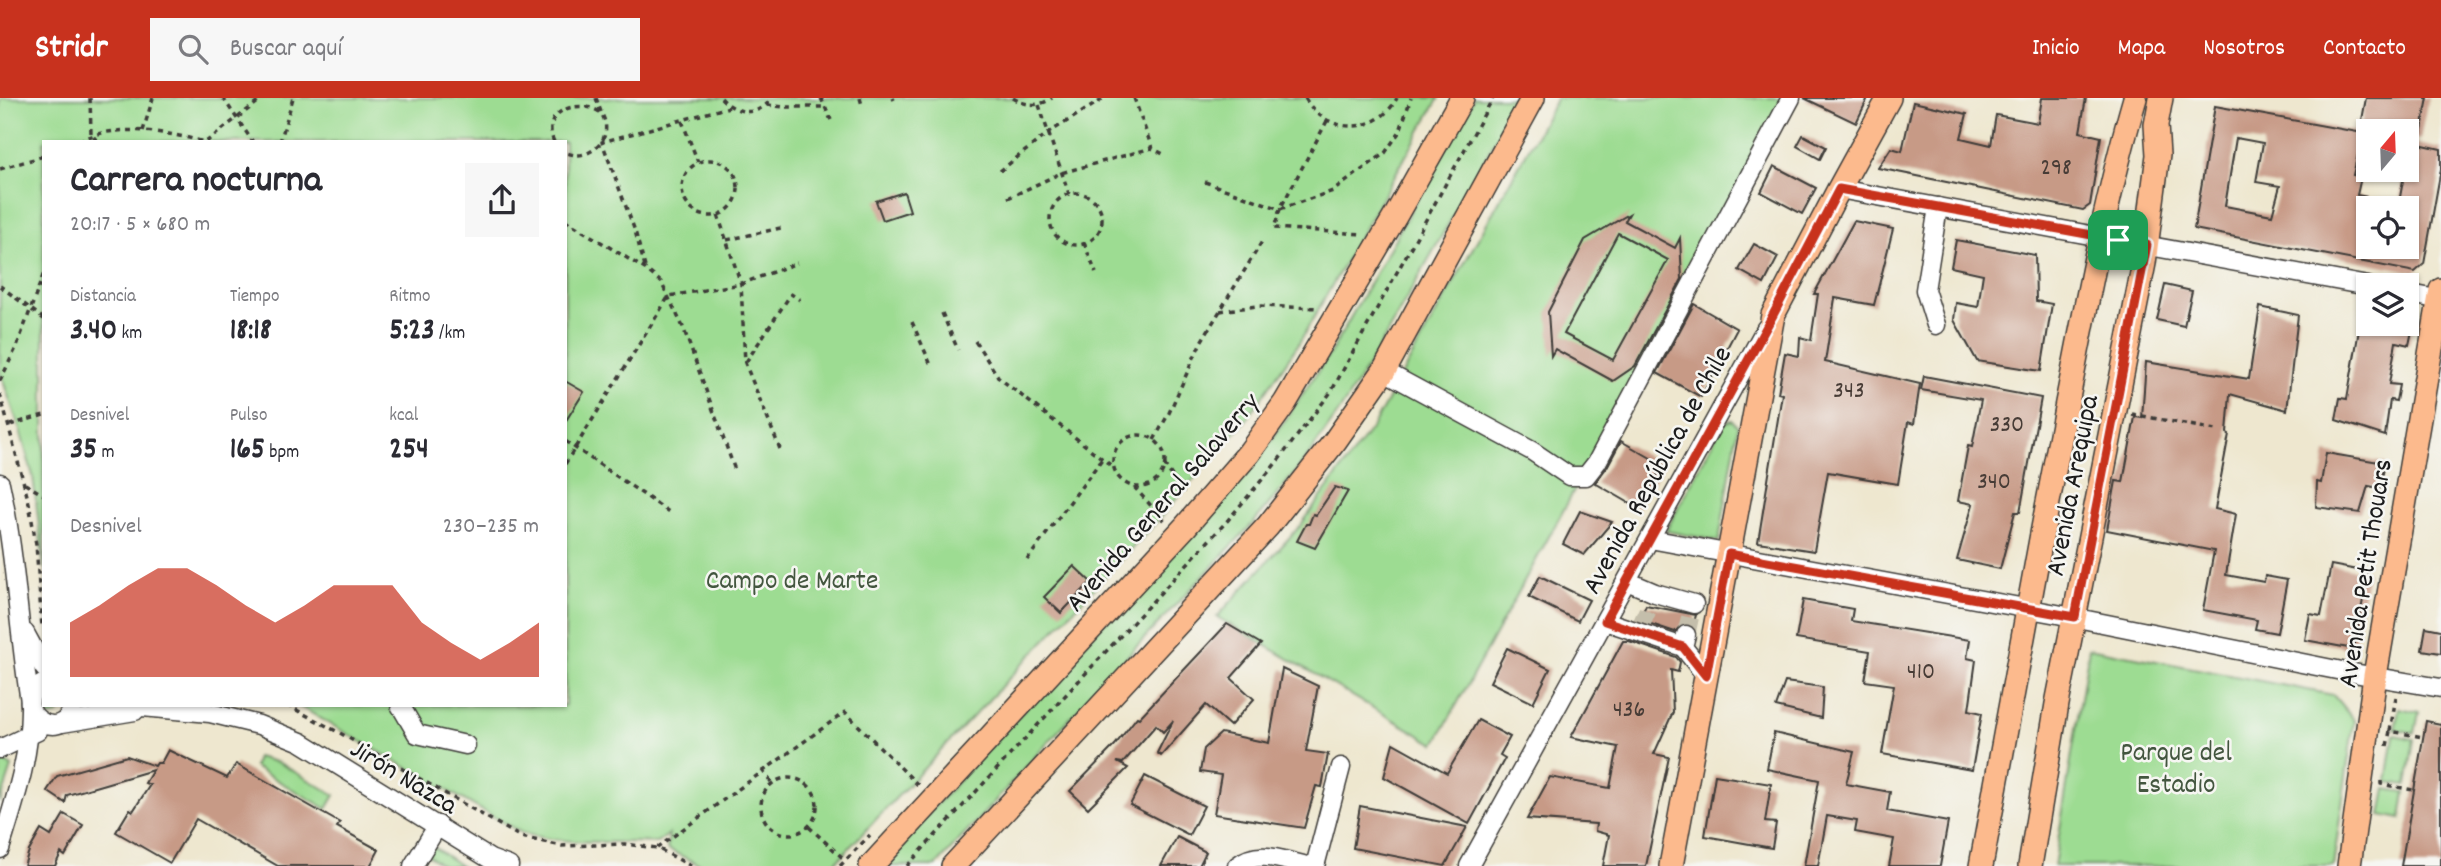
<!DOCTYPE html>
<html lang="es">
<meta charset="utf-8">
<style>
:root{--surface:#fff;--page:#f7f7f7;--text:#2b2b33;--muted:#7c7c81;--accent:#c8321e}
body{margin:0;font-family:Dekko,sans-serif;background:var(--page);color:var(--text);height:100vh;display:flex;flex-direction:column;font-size:26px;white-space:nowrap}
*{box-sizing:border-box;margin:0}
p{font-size:23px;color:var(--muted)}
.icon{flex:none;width:38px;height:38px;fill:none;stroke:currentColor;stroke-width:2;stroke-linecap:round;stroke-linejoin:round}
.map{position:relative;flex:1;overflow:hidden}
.drawer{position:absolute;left:42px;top:42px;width:525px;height:567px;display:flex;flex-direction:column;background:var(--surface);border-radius:0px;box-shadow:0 2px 5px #0004}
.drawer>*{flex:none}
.needle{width:46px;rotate:19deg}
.controls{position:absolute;left:2356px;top:21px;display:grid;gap:14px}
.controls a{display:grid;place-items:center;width:63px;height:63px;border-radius:0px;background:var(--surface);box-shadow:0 2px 5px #0004;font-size:35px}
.pin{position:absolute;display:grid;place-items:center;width:60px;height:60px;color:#fff;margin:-30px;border-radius:14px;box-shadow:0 4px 10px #0006}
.round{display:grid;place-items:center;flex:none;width:74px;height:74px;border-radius:0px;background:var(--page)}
.overview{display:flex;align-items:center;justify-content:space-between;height:119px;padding:0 28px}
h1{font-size:38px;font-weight:700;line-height:52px}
.metrics{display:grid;grid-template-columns:repeat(3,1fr);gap:10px;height:119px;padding:7px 28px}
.metrics div{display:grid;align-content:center}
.metrics b{font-size:30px;font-weight:700}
.metrics small{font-size:19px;font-weight:400}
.metrics p{font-size:19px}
.chart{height:196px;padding:14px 28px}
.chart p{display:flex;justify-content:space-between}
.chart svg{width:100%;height:126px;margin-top:7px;fill:var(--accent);opacity:.7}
header{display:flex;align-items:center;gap:42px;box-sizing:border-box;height:98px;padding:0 35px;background:var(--accent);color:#fff}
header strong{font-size:33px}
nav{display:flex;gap:38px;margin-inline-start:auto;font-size:24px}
.search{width:490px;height:63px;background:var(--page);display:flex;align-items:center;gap:18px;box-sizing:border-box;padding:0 24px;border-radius:0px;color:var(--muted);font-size:26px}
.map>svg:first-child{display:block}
.green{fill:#9ddc92;stroke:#5c7c57;stroke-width:2}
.building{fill:#c79a86;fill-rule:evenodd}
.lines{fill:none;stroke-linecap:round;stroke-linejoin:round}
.minor-tunnel{stroke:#c4beab;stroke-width:18;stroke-dasharray:18 9;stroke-linecap:butt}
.minor-casing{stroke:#3c3a37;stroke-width:21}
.major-casing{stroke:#3c3a37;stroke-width:26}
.path{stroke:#3c3a37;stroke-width:3.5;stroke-dasharray:5 5;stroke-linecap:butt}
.minor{stroke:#fff;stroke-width:18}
.major{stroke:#fcba8d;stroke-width:23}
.route-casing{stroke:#fff;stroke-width:14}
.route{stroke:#c8321e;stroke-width:9}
.labels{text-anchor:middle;stroke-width:5;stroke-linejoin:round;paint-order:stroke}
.number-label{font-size:24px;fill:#473c36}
.street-label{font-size:28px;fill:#1c1c1c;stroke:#f6f6f2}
.park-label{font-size:28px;fill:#43563f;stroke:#f6f6f2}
</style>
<header>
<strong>Stridr</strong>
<div class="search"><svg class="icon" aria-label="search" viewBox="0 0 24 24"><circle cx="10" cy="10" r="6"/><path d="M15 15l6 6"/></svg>Buscar aquí</div>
<nav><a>Inicio</a><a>Mapa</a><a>Nosotros</a><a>Contacto</a></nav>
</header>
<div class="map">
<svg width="2441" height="768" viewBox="0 0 2441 768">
<rect width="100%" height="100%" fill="#f6f6f2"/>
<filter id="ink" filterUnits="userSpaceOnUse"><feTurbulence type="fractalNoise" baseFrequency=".0143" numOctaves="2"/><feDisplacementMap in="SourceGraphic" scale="14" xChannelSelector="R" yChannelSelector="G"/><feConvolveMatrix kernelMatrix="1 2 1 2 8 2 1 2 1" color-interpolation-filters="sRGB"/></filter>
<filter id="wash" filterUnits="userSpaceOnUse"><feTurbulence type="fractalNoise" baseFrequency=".00686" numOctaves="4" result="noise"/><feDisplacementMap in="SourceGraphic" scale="28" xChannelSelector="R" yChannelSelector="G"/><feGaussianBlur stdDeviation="1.57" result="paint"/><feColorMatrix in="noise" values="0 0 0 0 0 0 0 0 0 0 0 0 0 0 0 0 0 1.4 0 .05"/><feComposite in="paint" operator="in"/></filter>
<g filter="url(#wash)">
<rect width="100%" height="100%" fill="#eee7cf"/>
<g class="green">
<path d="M 2,0 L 1439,0 L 1299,245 L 1247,321 L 1149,432 L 832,768 L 702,768 L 667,751 L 669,736 L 657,745 C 612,742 567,748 522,735 L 297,607 L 565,607 L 565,44 L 44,44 L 44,471 L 33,378 L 19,329 L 0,274 L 0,3 Z"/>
<polygon points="1474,0 1519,0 1376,255 1339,314 1303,365 1255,423 1102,585 936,768 880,768 1272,342 1334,249"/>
<polygon points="1557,0 1790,0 1435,646 1217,519 1300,428 1373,328"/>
<polygon points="1732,322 1738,328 1719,443 1666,433 1723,325"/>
<polygon points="2089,550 2333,597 2354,622 2333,768 2054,768"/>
<polygon points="44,594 44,607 63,607 58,616 50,619 39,612 38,600"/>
<polygon points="2399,610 2419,614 2415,635 2395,631"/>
<polygon points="2394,637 2414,641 2407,687 2387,684"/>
<polygon points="257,659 279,665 335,697 327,711 254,669"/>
<polygon points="1,662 12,669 0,705 0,663"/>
<polygon points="2386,691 2405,694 2401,721 2381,717"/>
<polygon points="432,748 461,768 443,768 427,756"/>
</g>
<g id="blocks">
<g class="building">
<polygon points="1804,0 1868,0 1856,25"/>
<polygon points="2042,0 2086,0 2080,34 2101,39 2090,107 2083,112 1878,70 1891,50 1902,53 1913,4 1967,16 1961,40 1991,47 1996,17 2038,25"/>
<polygon points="2366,0 2428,0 2420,42 2406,40 2406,33 2360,33"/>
<path d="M 2215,8 L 2363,35 L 2353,77 L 2361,79 L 2357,97 L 2368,99 L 2368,149 L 2406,149 L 2406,110 L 2398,110 L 2410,44 L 2441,51 L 2441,71 L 2424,166 L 2415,174 L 2194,131 ZM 2236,40 L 2263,45 L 2256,84 L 2280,88 L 2272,117 L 2225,108 Z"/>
<polygon points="1803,37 1826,49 1820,61 1797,48"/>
<polygon points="1774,68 1816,90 1802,116 1761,94"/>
<polygon points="904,94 910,113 883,122 876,103"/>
<path d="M 1629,116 L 1625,123 L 1675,150 L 1680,140 L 1682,181 L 1635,268 L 1613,283 L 1555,251 L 1551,258 L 1548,214 L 1585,142 ZM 1618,135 L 1668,162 L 1613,262 L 1564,236 Z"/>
<polygon points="1854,123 1893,131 1874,207 1835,200 1825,264 1920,286 1914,326 1908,324 1898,386 1828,374 1814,453 1758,444 1782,296 1778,295 1785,255 1799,258 1800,239 1811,242 1818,196 1814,196"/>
<polygon points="1956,142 2035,157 2036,203 2052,206 2041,273 1977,263 1954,222 1956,205 1978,209 1983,176 1951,169"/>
<polygon points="1754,146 1778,159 1764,186 1739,172"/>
<polygon points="2165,187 2192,193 2184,228 2157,222"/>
<polygon points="1694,206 1737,231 1701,299 1657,275"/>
<polygon points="2260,209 2298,217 2287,312 2230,296 2227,335 2229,336 2215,411 2236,416 2226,477 2264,484 2265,478 2287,482 2277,535 2255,531 2257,522 2203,512 2214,453 2107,432 2116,383 2123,384 2135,319 2142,320 2146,264 2249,281"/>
<polygon points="2360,226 2413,228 2409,247 2396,244 2389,286 2399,287 2396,303 2390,302 2385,338 2336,322 2340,300 2347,301"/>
<polygon points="1924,278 2041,300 2020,414 2015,414 2000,471 1957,462 1973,406 1958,403 1968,348 1972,349 1981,302 1921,292"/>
<polygon points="565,283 584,294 565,324"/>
<polygon points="1621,343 1663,367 1638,410 1595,385 1607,369"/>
<polygon points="2326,355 2385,365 2380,390 2368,388 2360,415 2316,409 2317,384 2321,385"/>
<polygon points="1335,389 1348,393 1315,450 1297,443 1306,426 1309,426 1313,416 1316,417"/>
<polygon points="1580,413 1612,424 1584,457 1563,446"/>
<polygon points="2331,467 2368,474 2354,551 2305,542 2310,516 2321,518"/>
<polygon points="1074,468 1091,484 1061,515 1044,499"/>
<polygon points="1540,478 1589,502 1578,523 1529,499"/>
<polygon points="1803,502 1853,511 1851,523 1970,542 1967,560 1976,562 1969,612 1982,615 1972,672 1882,656 1894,587 1865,583 1870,553 1796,541"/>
<polygon points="1646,507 1696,517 1693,528 1682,526 1675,534 1639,522"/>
<polygon points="1227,526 1261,546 1231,580 1254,601 1230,628 1206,607 1161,658 1157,655 1173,623 1163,634 1156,627 1123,665 1117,664 1128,670 1088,710 1070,693 1115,647 1137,619 1139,620"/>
<polygon points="2426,529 2441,532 2441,555 2422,552"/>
<polygon points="1623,543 1629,543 1676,559 1680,564 1678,574 1671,572 1673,614 1654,656 1669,659 1646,768 1603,768 1609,737 1595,733 1596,726 1527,721 1550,679 1610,690 1618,649 1571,639"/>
<polygon points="1507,550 1550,571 1533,605 1490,584"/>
<polygon points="1282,571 1318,588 1306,653 1328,656 1322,689 1316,688 1304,730 1214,716 1221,677 1200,674 1204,651 1221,635 1269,645"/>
<polygon points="1785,584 1823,589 1821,620 1776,609"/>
<polygon points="1478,622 1510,639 1500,657 1505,660 1469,726 1384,679 1393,645 1447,675"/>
<polygon points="2426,623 2441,626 2441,768 2401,768"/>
<polygon points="1774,635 1854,654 1846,686 1890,694 1887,713 1948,724 1940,768 1889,768 1894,741 1855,734 1857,723 1827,718 1818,768 1804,768 1819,682 1767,671"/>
<polygon points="168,652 227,680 236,666 340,725 337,729 379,752 370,768 278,768 196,721 170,765 116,734 130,711 133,713 150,687 145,685 153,672 67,697 65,705 47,693 57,678 127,658 155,668 157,665 161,665"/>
<polygon points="1715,677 1771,686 1765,724 1776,725 1772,750 1705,738"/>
<polygon points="1145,678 1204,708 1189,737 1130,707"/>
<polygon points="1360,708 1467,729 1445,768 1353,750"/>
<polygon points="64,716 83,727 65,758 61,755 55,768 24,768 29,753 41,732 51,738"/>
<polygon points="1177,739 1206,754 1199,768 1161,768"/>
</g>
</g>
</g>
<g filter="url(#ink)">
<use href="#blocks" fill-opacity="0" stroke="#3c3a37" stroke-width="2"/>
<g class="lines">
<g class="minor-tunnel">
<polyline points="1640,529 1650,507"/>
<polyline points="1686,537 1691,515"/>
</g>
<g class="minor-casing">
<g id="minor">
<polyline points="1839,91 2368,188"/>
<polyline points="2406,195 2441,202"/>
<polyline points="1936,227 1925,192 1938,109"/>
<polyline points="1384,273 1532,353 1569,378 1586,378 1597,364 1791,0"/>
<path d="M 0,385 C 16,457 18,531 30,603"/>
<polyline points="1650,441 2057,516 2342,573 2441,590"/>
<polyline points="1627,483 1655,495 1694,506"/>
<polyline points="1605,523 1683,549"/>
<polyline points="25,535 44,570"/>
<polyline points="1686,537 1683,549 1706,578"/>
<path d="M 44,585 C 3,608 62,653 73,607"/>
<polyline points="119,607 210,615 259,627 301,644 490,761 509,768"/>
<polyline points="400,607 417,636 466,647"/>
<polyline points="62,625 135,613"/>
<polyline points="0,651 38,633"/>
<path d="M 0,751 C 14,705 30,659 30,611"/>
<polyline points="413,768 438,727"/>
<path d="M 1237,768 C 1259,750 1283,763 1308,768"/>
<polyline points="1315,768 1341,669"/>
<polyline points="1469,768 1766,230"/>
</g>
</g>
<g class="major-casing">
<g id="major">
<polyline points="871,768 1185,429 1249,355 1285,305 1396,117 1462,0"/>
<polyline points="953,768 1268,428 1335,343 1384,273 1533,0"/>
<polyline points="1671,768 1773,217 1839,91 1889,0"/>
<path d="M 1981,768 C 2009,613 2037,459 2067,305 C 2087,203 2106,100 2135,0"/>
<polyline points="2030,768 2057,606 2144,165 2158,57 2156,27 2161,0"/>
<polyline points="2349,768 2375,578 2441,192"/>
</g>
</g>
<g class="path">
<polyline points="90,0 91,36 98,44"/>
<polyline points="223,0 253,44"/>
<polyline points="596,0 601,14"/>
<path d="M 721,0 C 736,16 758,20 772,0"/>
<polyline points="821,0 831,22"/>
<polyline points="860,0 862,7"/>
<polyline points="893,0 894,2"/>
<path d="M 1013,0 C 1026,8 1039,9 1052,0"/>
<polyline points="1134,0 1152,50 1165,57"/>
<path d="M 1305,0 C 1326,37 1377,38 1397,0"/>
<polyline points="767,7 784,9 824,9"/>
<polyline points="1039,7 1069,96"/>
<polyline points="682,23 698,64"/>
<polyline points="1327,23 1280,111 1274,130 1361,136"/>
<polyline points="143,33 153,0"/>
<path d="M 79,44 C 110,24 170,34 204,44"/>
<polyline points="206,44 263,0"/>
<polyline points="280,44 293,0"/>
<path d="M 554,44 C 539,11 582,0 601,15 C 617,39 589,66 565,54"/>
<circle cx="710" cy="90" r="28"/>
<polyline points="0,71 44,58"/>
<polyline points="1000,73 1048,35 1105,0"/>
<polyline points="1205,84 1280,111 1333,93 1385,55 1400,33 1411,0"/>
<circle cx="1076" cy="121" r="26"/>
<polyline points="1008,100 1061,75 1152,50"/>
<polyline points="718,117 741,186 745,265 780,351"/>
<polyline points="565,122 645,171 661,184 683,229 736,375"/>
<polyline points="727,142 785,129"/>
<polyline points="1084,145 1096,175"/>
<polyline points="645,169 635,133 602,44 729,9"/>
<polyline points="0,188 44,221"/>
<polyline points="1220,213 1257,208 1319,210"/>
<polyline points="942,215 958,252"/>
<polyline points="912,224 931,267"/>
<polyline points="975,243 999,280 1113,369"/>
<polyline points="746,264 791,196 800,202"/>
<polyline points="0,283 17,248 44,175"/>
<polyline points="0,296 29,405 36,446 42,529"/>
<polyline points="2132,316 2216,332"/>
<polyline points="10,327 44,317"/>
<circle cx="1139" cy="363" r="26"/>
<polyline points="1154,342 1169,315 1201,244 1263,142"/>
<polyline points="565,343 669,414"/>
<polyline points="565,366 669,198 741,186 797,165"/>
<polyline points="1164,366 1186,399"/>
<polyline points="25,386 44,397"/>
<polyline points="1134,389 1165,423"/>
<polyline points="1027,462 1102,361"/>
<polyline points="2396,599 2390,633 2423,639"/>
<polyline points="287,607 340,635 521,739 562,748 625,746 657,750 691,768"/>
<polyline points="2387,648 2390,633"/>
<polyline points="762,672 772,685"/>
<circle cx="789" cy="708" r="28"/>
<polyline points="2381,683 2381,686 2413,692"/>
<polyline points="809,729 845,762"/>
<polyline points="657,750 845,614 919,688"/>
<polyline points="840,768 870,737"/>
<polyline points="907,768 1228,422 1277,364 1331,294 1493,0"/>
</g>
<use href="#minor" class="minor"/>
<use href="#major" class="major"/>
</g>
</g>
<g class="lines" filter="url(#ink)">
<g class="route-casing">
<polygon id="route" points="1839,91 2147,147 2075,519 1729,456 1706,578 1683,549 1605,523 1773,217"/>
</g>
<use href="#route" class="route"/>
</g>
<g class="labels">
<g class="number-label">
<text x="2056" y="76">298</text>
<text x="1849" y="299">343</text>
<text x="2007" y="333">330</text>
<text x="1994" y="390">340</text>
<text x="1921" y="580">410</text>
<text x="1629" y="618">436</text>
</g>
<g class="street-label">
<text transform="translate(1655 371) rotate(-61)" y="10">Avenida República de Chile</text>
<text transform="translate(2070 387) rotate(-79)" y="10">Avenida Arequipa</text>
<text transform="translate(1161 403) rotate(-49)" y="10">Avenida General Salaverry</text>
<text transform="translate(2363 475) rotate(-81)" y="10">Avenida Petit Thouars</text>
<text transform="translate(405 677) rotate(31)" y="10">Jirón Nazca</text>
</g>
<g class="park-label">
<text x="792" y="490">Campo de Marte</text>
<text x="2176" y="662">Parque del<tspan x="2176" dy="32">Estadio</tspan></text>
</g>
</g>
</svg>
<div class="controls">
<a><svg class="needle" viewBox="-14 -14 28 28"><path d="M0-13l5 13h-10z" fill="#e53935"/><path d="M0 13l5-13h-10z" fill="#7c7c81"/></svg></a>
<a><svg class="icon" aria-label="locate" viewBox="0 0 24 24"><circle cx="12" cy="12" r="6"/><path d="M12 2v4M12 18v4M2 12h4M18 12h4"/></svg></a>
<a><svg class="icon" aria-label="layers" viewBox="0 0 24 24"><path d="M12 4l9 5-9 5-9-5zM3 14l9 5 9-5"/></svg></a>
</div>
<div class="pin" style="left:2118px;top:142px;background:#1e9e55"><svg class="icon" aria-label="arrive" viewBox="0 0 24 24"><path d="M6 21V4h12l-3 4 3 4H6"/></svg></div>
<section class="drawer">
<div class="overview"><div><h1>Carrera nocturna</h1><p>20:17 · 5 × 680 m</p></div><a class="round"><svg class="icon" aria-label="share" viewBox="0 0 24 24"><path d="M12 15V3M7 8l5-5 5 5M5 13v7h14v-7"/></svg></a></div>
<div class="metrics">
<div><p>Distancia</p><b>3.40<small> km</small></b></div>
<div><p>Tiempo</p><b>18:18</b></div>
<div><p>Ritmo</p><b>5:23<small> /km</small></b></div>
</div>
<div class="metrics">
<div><p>Desnivel</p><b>35<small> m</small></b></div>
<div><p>Pulso</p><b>165<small> bpm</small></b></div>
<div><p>kcal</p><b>254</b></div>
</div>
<div class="chart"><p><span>Desnivel</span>230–235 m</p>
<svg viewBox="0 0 160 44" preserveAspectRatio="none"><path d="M0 44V25L10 19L20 12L30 6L40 6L50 12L60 19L70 25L80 19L90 12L100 12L110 12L120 25L130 32L140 38L150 32L160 25V44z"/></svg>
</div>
</section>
</div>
